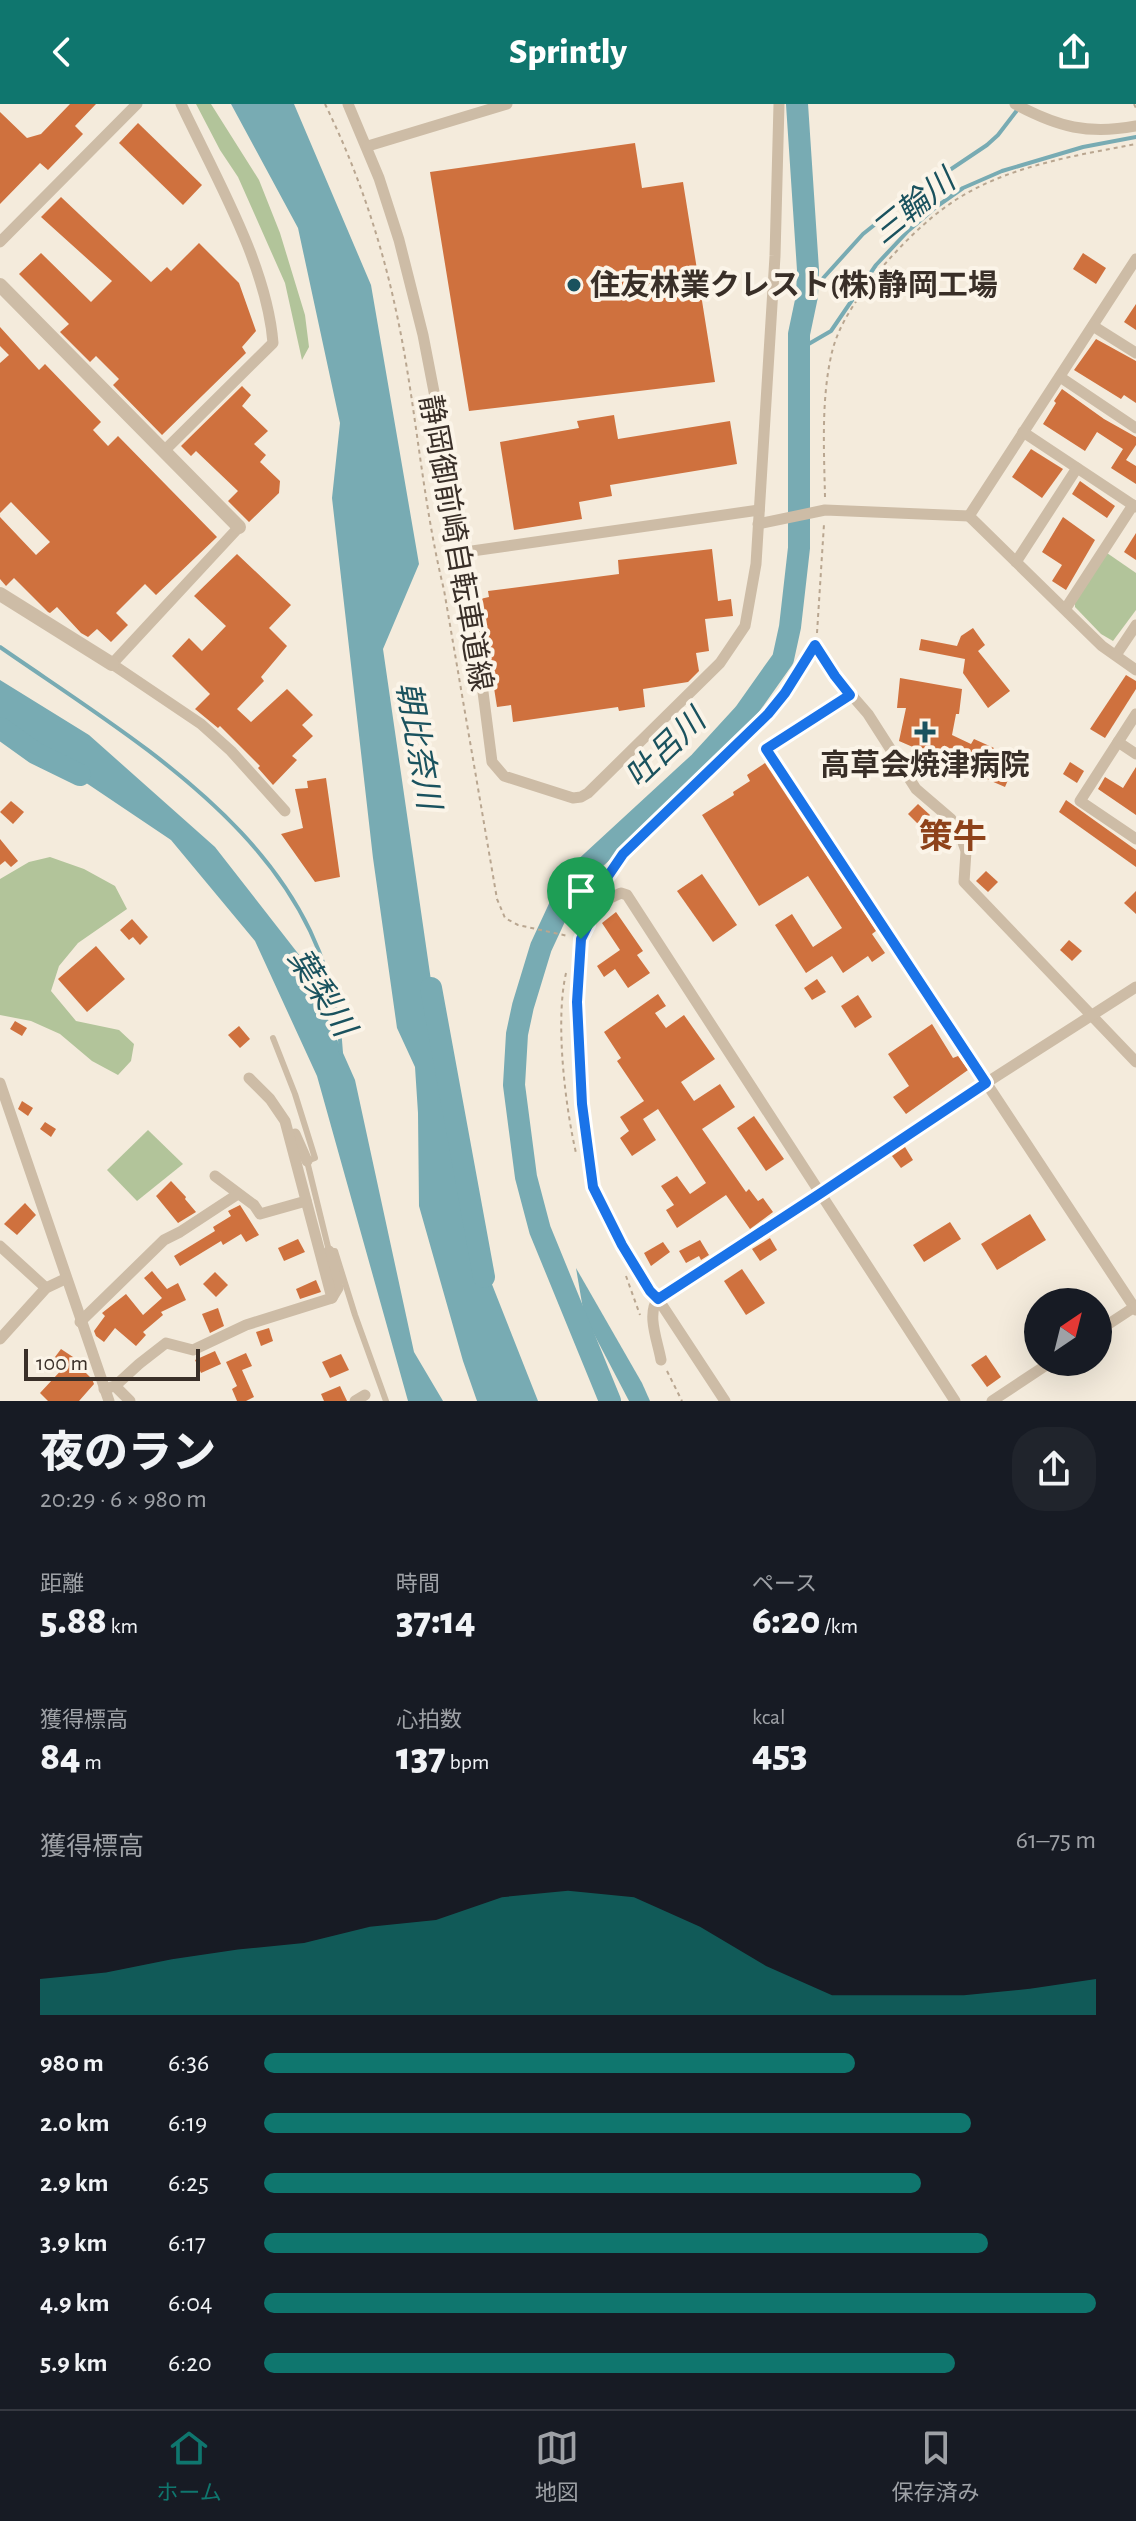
<!DOCTYPE html>
<html lang="ja">
<meta charset="utf-8">
<style>
:root{--surface:#171b24;--page:#20242c;--text:#f1f3f6;--muted:#9ea1a6;--line:#363941;--accent:#0f766e}
body{margin:0;font-family:"Alegreya Sans","Noto Sans JP",sans-serif;background:var(--page);color:var(--text);height:100vh;display:flex;flex-direction:column;font-size:30px;white-space:nowrap}
*{box-sizing:border-box;margin:0}
p{font-size:26px;color:var(--muted)}
.icon{flex:none;width:44px;height:44px;fill:none;stroke:currentColor;stroke-width:2;stroke-linecap:round;stroke-linejoin:round}
.map{position:relative;height:1297px;overflow:hidden}
.side{display:flex;flex-direction:column;background:var(--surface);flex:1}
.side>*{flex:none}
.needle{width:52px;rotate:35deg}
.tools{position:absolute;left:1024px;top:1184px;display:grid;gap:16px}
.tools a{display:grid;place-items:center;width:88px;height:88px;border-radius:50%;background:var(--surface);box-shadow:0 8px 32px #0002;font-size:40px}
.scale{position:absolute;left:24px;bottom:20px;width:176px;box-sizing:border-box;padding-left:8px;border:4px solid #392f28;border-top:0;font-size:22px;line-height:28px;white-space:nowrap;color:#392f28;-webkit-text-stroke:6px #fbf4e8;paint-order:stroke}
.pin{position:absolute;display:grid;place-items:center;width:68px;height:68px;color:#fff;margin:-82px -34px;border-radius:50% 50% 50% 0;rotate:-45deg;box-shadow:0 0 8px #0007}
.pin .icon{rotate:45deg}
.round{display:grid;place-items:center;flex:none;width:84px;height:84px;border-radius:32px;background:var(--page)}
.headline{display:flex;align-items:center;justify-content:space-between;height:136px;padding:0 40px}
h1{font-size:44px;font-weight:800;line-height:60px}
.stats{display:grid;grid-template-columns:repeat(3,1fr);gap:12px;height:136px;padding:8px 40px}
.stats div{display:grid;align-content:center}
.stats b{font-size:40px;font-weight:800}
.stats small{font-size:22px;font-weight:400}
.stats p{font-size:22px}
.chart{height:224px;padding:16px 40px}
.chart p{display:flex;justify-content:space-between}
.chart svg{width:100%;height:144px;margin-top:8px;fill:var(--accent);opacity:.7}
ul{padding:0 40px;list-style:none;font-size:26px}
li{display:grid;grid-template-columns:128px 96px 1fr;align-items:center;height:60px}
li i{height:20px;border-radius:10px;background:var(--accent)}
header{display:flex;justify-content:space-between;align-items:center;height:104px;padding:0 40px;background:var(--accent);color:#fff;font-size:36px;font-weight:800}
.tab-bar{display:flex;justify-content:space-around;align-items:center;height:112px;border-top:2px solid var(--line);background:var(--surface);font-size:22px;color:var(--muted)}
.tab-bar a{display:grid;justify-items:center;gap:4px}
.tab-bar .selected{color:var(--accent)}
.map>svg:first-child{display:block}
.green{fill:#b2c49a}
.water{fill:#78abb3}
.lines{fill:none;stroke-linecap:round;stroke-linejoin:round}
.stream{stroke:#78abb3;stroke-width:4}
.river{stroke:#78abb3;stroke-width:22}
.building{fill:#cf713e}
.path{stroke:#b9a690;stroke-width:2;stroke-dasharray:4 4;stroke-linecap:butt}
.service{stroke:#cdbca6;stroke-width:6}
.minor{stroke:#cdbca6;stroke-width:11}
.tertiary{stroke:#cdbca6;stroke-width:14}
.route-casing{stroke:#fff;stroke-width:16}
.route{stroke:#1a73e8;stroke-width:10}
.poi-dot{fill:#1a525e;stroke:#fbf4e8;stroke-width:3}
.labels{text-anchor:middle;stroke-width:8;stroke-linejoin:round;paint-order:stroke}
.poi-label{font-size:30px;font-weight:bold;fill:#392f28;stroke:#fbf4e8;text-anchor:start}
.street-label{font-size:30px;fill:#392f28;stroke:#fbf4e8}
.water-label{font-size:32px;font-style:italic;fill:#1a525e;stroke:#fbf4e8}
.quarter-label{font-size:34px;font-weight:bold;fill:#8e421a;stroke:#fbf4e8}
</style>
<header><svg class="icon" aria-label="back" viewBox="0 0 24 24"><path d="M15 5l-7 7 7 7"/></svg>Sprintly<svg class="icon" aria-label="share" viewBox="0 0 24 24"><path d="M12 15V3M7 8l5-5 5 5M5 13v7h14v-7"/></svg></header>
<div class="map">
<svg width="1136" height="1297" viewBox="0 0 1136 1297">
<rect width="100%" height="100%" fill="#f4ebdc"/>
<g class="green">
<polygon points="196,0 211,0 259,76 280,129 305,211 309,243 302,256 285,179 238,73 220,46"/>
<polygon points="1107,449 1136,469 1136,506 1113,537 1101,530 1075,503 1075,499"/>
<polygon points="50,753 84,765 115,782 127,805 78,839 59,862 51,887 76,917 119,926 134,940 131,957 118,971 92,957 60,930 31,917 0,911 0,775 29,758"/>
<polygon points="148,1026 183,1060 137,1097 107,1066"/>
</g>
<g class="water">
<polygon points="231,0 294,0 371,181 419,460 383,545 436,911 467,1117 538,1297 477,1297 463,1257 419,1102 418,1009 415,963 397,924 373,754 332,394 340,319 298,124"/>
<polygon points="0,576 89,631 215,743 300,852 355,976 414,1248 443,1297 408,1297 317,972 255,837 171,736 0,621"/>
<polygon points="576,1164 642,1279 650,1297 629,1297 584,1211"/>
</g>
<g class="lines">
<g class="stream">
<polyline points="807,192 863,130 908,94 987,41 998,31 1018,5"/>
<polyline points="800,245 831,227 876,161 908,127 936,103 963,84 1002,67 1083,43 1136,33"/>
<path d="M 0,543 C 147,645 331,748 341,949"/>
</g>
<g class="river">
<polyline points="0,624 35,649 80,671"/>
<polyline points="431,884 484,1173"/>
<polyline points="610,1297 540,1126 526,1073 514,981 517,930 523,902 541,843 561,800 587,762 700,658 744,610 783,555 790,523 799,444 799,230 807,192 808,166 797,0"/>
</g>
</g>
<g class="building">
<polygon points="70,0 96,0 75,22 83,30 48,66 40,59 0,100 0,8 27,34 41,30"/>
<polygon points="138,19 202,81 183,101 119,39"/>
<polygon points="635,39 642,84 683,78 715,278 469,307 430,68"/>
<polygon points="61,93 151,178 167,163 171,167 199,139 239,179 256,227 242,243 246,249 162,331 113,281 119,275 96,252 90,258 60,228 69,220 19,170 41,149 91,198 112,177 41,113"/>
<polygon points="1083,149 1106,164 1096,180 1073,165"/>
<polygon points="1136,200 1136,226 1124,218"/>
<polygon points="0,223 39,266 45,260 101,318 93,326 108,342 118,332 217,433 156,491 145,480 116,509 128,521 111,538 97,525 88,533 81,529 57,503 50,509 48,508 14,474 6,482 0,475 0,413 36,451 50,438 11,398 0,409 0,259 9,251 0,242"/>
<polygon points="1096,235 1136,257 1136,299 1124,291 1121,295 1074,266"/>
<polygon points="242,282 251,291 242,302 268,327 254,340 266,351 260,358 280,377 279,389 249,418 228,397 238,387 196,347 191,352 181,342"/>
<polygon points="1062,285 1104,315 1136,333 1136,341 1126,356 1136,362 1136,380 1111,364 1123,345 1097,328 1085,347 1043,320 1056,299 1054,297"/>
<polygon points="614,311 618,335 730,317 737,360 610,381 612,392 579,398 582,415 514,426 500,338 579,324 577,317"/>
<polygon points="1031,345 1063,365 1042,394 1012,373"/>
<polygon points="1080,377 1115,402 1107,414 1072,390"/>
<polygon points="1063,413 1095,436 1066,486 1052,477 1062,461 1042,448"/>
<polygon points="1136,429 1136,456 1124,448"/>
<polygon points="712,445 718,497 731,495 733,512 705,515 709,547 696,549 699,567 688,578 643,585 645,603 619,607 618,603 513,618 511,601 497,603 480,495 489,493 488,487 619,470 618,456"/>
<polygon points="237,450 291,501 269,524 287,542 261,573 264,577 237,605 251,618 287,585 313,611 302,621 313,632 292,652 297,656 273,681 258,664 260,662 220,622 218,624 195,605 210,590 172,552 189,534 202,547 226,522 194,492"/>
<polygon points="973,524 985,541 978,547 1010,587 988,604 963,569 965,555 919,546 921,535 957,542 961,532"/>
<polygon points="1126,571 1136,577 1136,585 1105,634 1090,625"/>
<polygon points="900,574 962,585 959,610 956,610 952,631 971,640 974,635 994,644 991,650 1011,658 1006,668 1011,669 1005,683 899,637 906,604 897,604"/>
<polygon points="1070,658 1084,667 1077,679 1063,670"/>
<polygon points="765,659 876,827 872,830 885,849 872,858 868,852 843,869 832,852 806,869 775,821 792,810 813,843 842,824 808,772 759,802 702,711 734,691 733,688 750,677 747,671"/>
<polygon points="1136,663 1136,711 1098,685 1105,673 1123,684"/>
<polygon points="326,674 340,773 315,778 281,730 303,724 295,685 308,684 307,677"/>
<polygon points="1066,696 1136,746 1136,763 1059,708"/>
<polygon points="11,697 24,708 13,720 0,708"/>
<polygon points="918,700 930,711 920,722 908,710"/>
<polygon points="0,735 18,757 11,763 5,757 0,761"/>
<polygon points="986,767 998,778 988,788 976,777"/>
<polygon points="702,770 737,821 713,838 677,787"/>
<polygon points="1136,787 1136,810 1124,799"/>
<polygon points="616,808 643,847 637,851 650,869 628,884 615,865 604,873 597,862 620,846 602,819"/>
<polygon points="132,815 148,833 140,841 133,833 129,836 120,826"/>
<polygon points="1069,836 1082,847 1072,857 1060,846"/>
<polygon points="96,842 125,875 87,908 58,875"/>
<polygon points="817,875 826,888 812,896 804,884"/>
<polygon points="658,890 666,902 655,909 666,924 684,911 715,955 681,978 694,997 720,980 735,1003 702,1025 746,1088 749,1085 758,1097 763,1094 773,1108 750,1125 726,1091 677,1124 666,1106 674,1101 661,1082 677,1072 690,1090 706,1079 658,1005 643,1015 656,1036 632,1052 620,1034 629,1027 620,1013 644,997 617,957 621,954 604,928"/>
<polygon points="858,891 872,913 855,924 841,902"/>
<polygon points="15,917 27,924 22,932 10,925"/>
<polygon points="932,920 953,954 958,952 968,966 906,1010 893,993 909,982 888,950"/>
<polygon points="239,922 250,935 240,944 228,931"/>
<polygon points="22,997 33,1004 28,1012 18,1005"/>
<polygon points="754,1012 784,1055 766,1067 737,1024"/>
<polygon points="45,1018 56,1025 51,1033 40,1025"/>
<polygon points="905,1043 913,1056 901,1064 892,1052"/>
<polygon points="171,1077 186,1093 185,1095 196,1108 178,1119 156,1092"/>
<polygon points="25,1099 36,1111 17,1131 4,1120"/>
<polygon points="240,1101 259,1131 246,1138 241,1130 223,1141 221,1137 180,1162 174,1152 215,1127 213,1123 231,1112 228,1107"/>
<polygon points="1030,1110 1046,1136 997,1166 981,1140"/>
<polygon points="950,1118 961,1135 924,1158 913,1141"/>
<polygon points="770,1134 777,1146 760,1157 752,1145"/>
<polygon points="298,1135 305,1148 284,1157 278,1144"/>
<polygon points="700,1136 709,1151 701,1156 699,1152 686,1159 679,1147"/>
<polygon points="663,1138 670,1148 651,1162 644,1149"/>
<polygon points="742,1165 765,1199 746,1211 724,1177"/>
<polygon points="152,1167 167,1185 178,1179 186,1196 161,1208 163,1211 143,1228 146,1231 136,1242 115,1224 104,1238 96,1232 94,1227 105,1212 102,1209 126,1190 143,1211 162,1194 144,1174"/>
<polygon points="215,1168 228,1181 216,1193 203,1180"/>
<polygon points="316,1176 321,1188 300,1195 296,1185"/>
<polygon points="218,1204 224,1222 210,1229 202,1210"/>
<polygon points="269,1224 273,1237 261,1242 256,1228"/>
<polygon points="61,1245 85,1261 82,1265 92,1275 94,1280 79,1297 48,1297 40,1289 66,1261 55,1253"/>
<polygon points="215,1247 221,1260 201,1269 195,1256"/>
<polygon points="246,1249 252,1262 242,1266 254,1293 246,1297 237,1297 232,1285 237,1282 226,1258"/>
<polygon points="341,1250 349,1266 330,1274 322,1258"/>
<polygon points="986,1251 1001,1273 987,1283 971,1261"/>
<polygon points="340,1282 347,1297 324,1297 321,1290"/>
</g>
<g class="lines">
<g class="path">
<path d="M 325,0 C 356,63 380,133 395,202 C 416,296 421,392 444,486 L 497,795 L 505,814 L 518,821 L 568,832"/>
<polyline points="1134,0 1136,4"/>
<path d="M 825,393 C 824,346 821,294 832,248 C 839,219 859,192 877,169 C 902,140 929,112 962,92 C 1014,61 1078,51 1136,40"/>
<polyline points="817,529 824,420"/>
<polyline points="597,788 623,750 768,610 785,589 808,553"/>
<path d="M 566,869 C 555,917 565,1001 576,1049"/>
<polyline points="626,1172 640,1211"/>
<polyline points="667,1267 682,1297"/>
</g>
<polyline class="service" points="273,934 295,990 315,1054 307,1057 329,1147 335,1147 355,1211 386,1297"/>
<g class="minor">
<polyline points="348,0 379,74 399,136 423,231 465,448 492,658 504,672 573,694 581,693 588,689 720,559 745,522 756,460 775,152 779,0"/>
<path d="M 1015,0 C 1058,23 1088,31 1136,22"/>
<polyline points="368,42 507,0"/>
<polyline points="0,138 137,0"/>
<polyline points="1136,155 969,412 1102,542 1136,566"/>
<polyline points="1093,222 1136,249"/>
<polyline points="1060,273 1136,324"/>
<polyline points="1023,328 1136,403"/>
<path d="M 164,347 L 273,239 C 267,161 215,72 181,0"/>
<polyline points="758,420 825,406 969,412"/>
<polyline points="239,423 112,560 201,620 231,647 285,707"/>
<polyline points="465,448 759,406"/>
<polyline points="1016,458 1077,364"/>
<polyline points="1066,504 1133,401"/>
<polyline points="815,541 835,572 868,610 916,685 951,715 961,733 966,747 964,778 1136,958"/>
<polyline points="1116,551 1136,521"/>
<polyline points="850,591 766,645 1136,1206"/>
<polyline points="1136,610 1080,697 1136,735"/>
<polyline points="1118,638 1136,650"/>
<polyline points="0,979 109,1297"/>
<polyline points="295,1030 307,1057"/>
<polyline points="215,1072 254,1101 260,1110 306,1097"/>
<polyline points="0,1142 46,1184"/>
<polyline points="329,1147 338,1184 332,1194"/>
<polyline points="80,1218 164,1136 180,1128 238,1090"/>
<polyline points="1098,1227 1136,1202"/>
<polyline points="0,1235 46,1184 65,1175"/>
<path d="M 661,1256 C 658,1238 646,1210 658,1195 L 821,1089 L 986,979 L 1136,883"/>
<polyline points="115,1282 130,1297"/>
<polyline points="104,1285 115,1282 139,1260 166,1239 193,1246 246,1221 332,1194 285,1017 270,995 249,974"/>
<polyline points="355,1297 365,1291"/>
<polyline points="725,1297 658,1195 650,1187 622,1141 593,1083 582,1000 577,898 581,835 595,810 606,796 621,789 627,791 955,1297"/>
<polyline points="992,1297 1051,1258"/>
</g>
<g class="tertiary">
<polyline points="0,181 239,423"/>
<polyline points="0,490 112,560"/>
</g>
</g>
<g class="lines">
<g class="route-casing">
<polygon id="route" points="815,541 835,572 850,591 766,645 986,979 821,1089 658,1195 650,1187 622,1141 593,1083 582,1000 577,898 581,835 588,821 589,800 623,750 768,610 785,589"/>
</g>
<use href="#route" class="route"/>
</g>
<g class="poi-dot">
<circle cx="574" cy="181" r="8"/>
<path d="M921 616h8v8h8v8h-8v8h-8v-8h-8v-8h8z"/>
</g>
<g class="labels">
<g class="poi-label">
<text x="590" y="191">住友林業クレスト(株)静岡工場</text>
<text x="925" y="671" text-anchor="middle">高草会焼津病院</text>
</g>
<g class="street-label">
<text transform="translate(456 439) rotate(80)" y="10">静岡御前崎自転車道線</text>
</g>
<g class="water-label">
<text transform="translate(913 102) rotate(-39)" y="11">三輪川</text>
<text transform="translate(419 641) rotate(80)" y="11">朝比奈川</text>
<text transform="translate(665 644) rotate(-44)" y="11">吐呂川</text>
<text transform="translate(322 888) rotate(58)" y="11">葉梨川</text>
</g>
<g class="quarter-label">
<text x="953" y="744">策牛</text>
</g>
</g>
</svg>
<div class="tools">
<a><svg class="needle" viewBox="-14 -14 28 28"><path d="M0-13l5 13h-10z" fill="#e53935"/><path d="M0 13l5-13h-10z" fill="#9ea1a6"/></svg></a>
</div>
<div class="scale">100 m</div>
<div class="pin" style="left:581px;top:835px;background:#1e9e55"><svg class="icon" aria-label="arrive" viewBox="0 0 24 24"><path d="M6 21V4h12l-3 4 3 4H6"/></svg></div>
</div>
<section class="side">
<div class="headline"><div><h1>夜のラン</h1><p>20:29 · 6 × 980 m</p></div><a class="round"><svg class="icon" aria-label="share" viewBox="0 0 24 24"><path d="M12 15V3M7 8l5-5 5 5M5 13v7h14v-7"/></svg></a></div>
<div class="stats">
<div><p>距離</p><b>5.88<small> km</small></b></div>
<div><p>時間</p><b>37:14</b></div>
<div><p>ペース</p><b>6:20<small> /km</small></b></div>
</div>
<div class="stats">
<div><p>獲得標高</p><b>84<small> m</small></b></div>
<div><p>心拍数</p><b>137<small> bpm</small></b></div>
<div><p>kcal</p><b>453</b></div>
</div>
<div class="chart"><p><span>獲得標高</span>61–75 m</p>
<svg viewBox="0 0 160 44" preserveAspectRatio="none"><path d="M0 44V33L10 31L20 27L30 24L40 22L50 17L60 15L70 8L80 6L90 8L100 17L110 29L120 38L130 38L140 38L150 36L160 33V44z"/></svg>
</div>
<ul>
<li><b>980 m</b>6:36<i style="width:71%"></i></li>
<li><b>2.0 km</b>6:19<i style="width:85%"></i></li>
<li><b>2.9 km</b>6:25<i style="width:79%"></i></li>
<li><b>3.9 km</b>6:17<i style="width:87%"></i></li>
<li><b>4.9 km</b>6:04<i style="width:100%"></i></li>
<li><b>5.9 km</b>6:20<i style="width:83%"></i></li>
</ul>
</section>
<nav class="tab-bar">
<a class="selected"><svg class="icon" aria-label="home" viewBox="0 0 24 24"><path d="M3 11l9-7 9 7M6 9v11h12V9"/></svg>ホーム</a>
<a><svg class="icon" aria-label="map" viewBox="0 0 24 24"><path d="M3 6l6-2 6 2 6-2v14l-6 2-6-2-6 2zM9 4v14M15 6v14"/></svg>地図</a>
<a><svg class="icon" aria-label="saved" viewBox="0 0 24 24"><path d="M7 4h10v16l-5-4-5 4z"/></svg>保存済み</a>
</nav>
